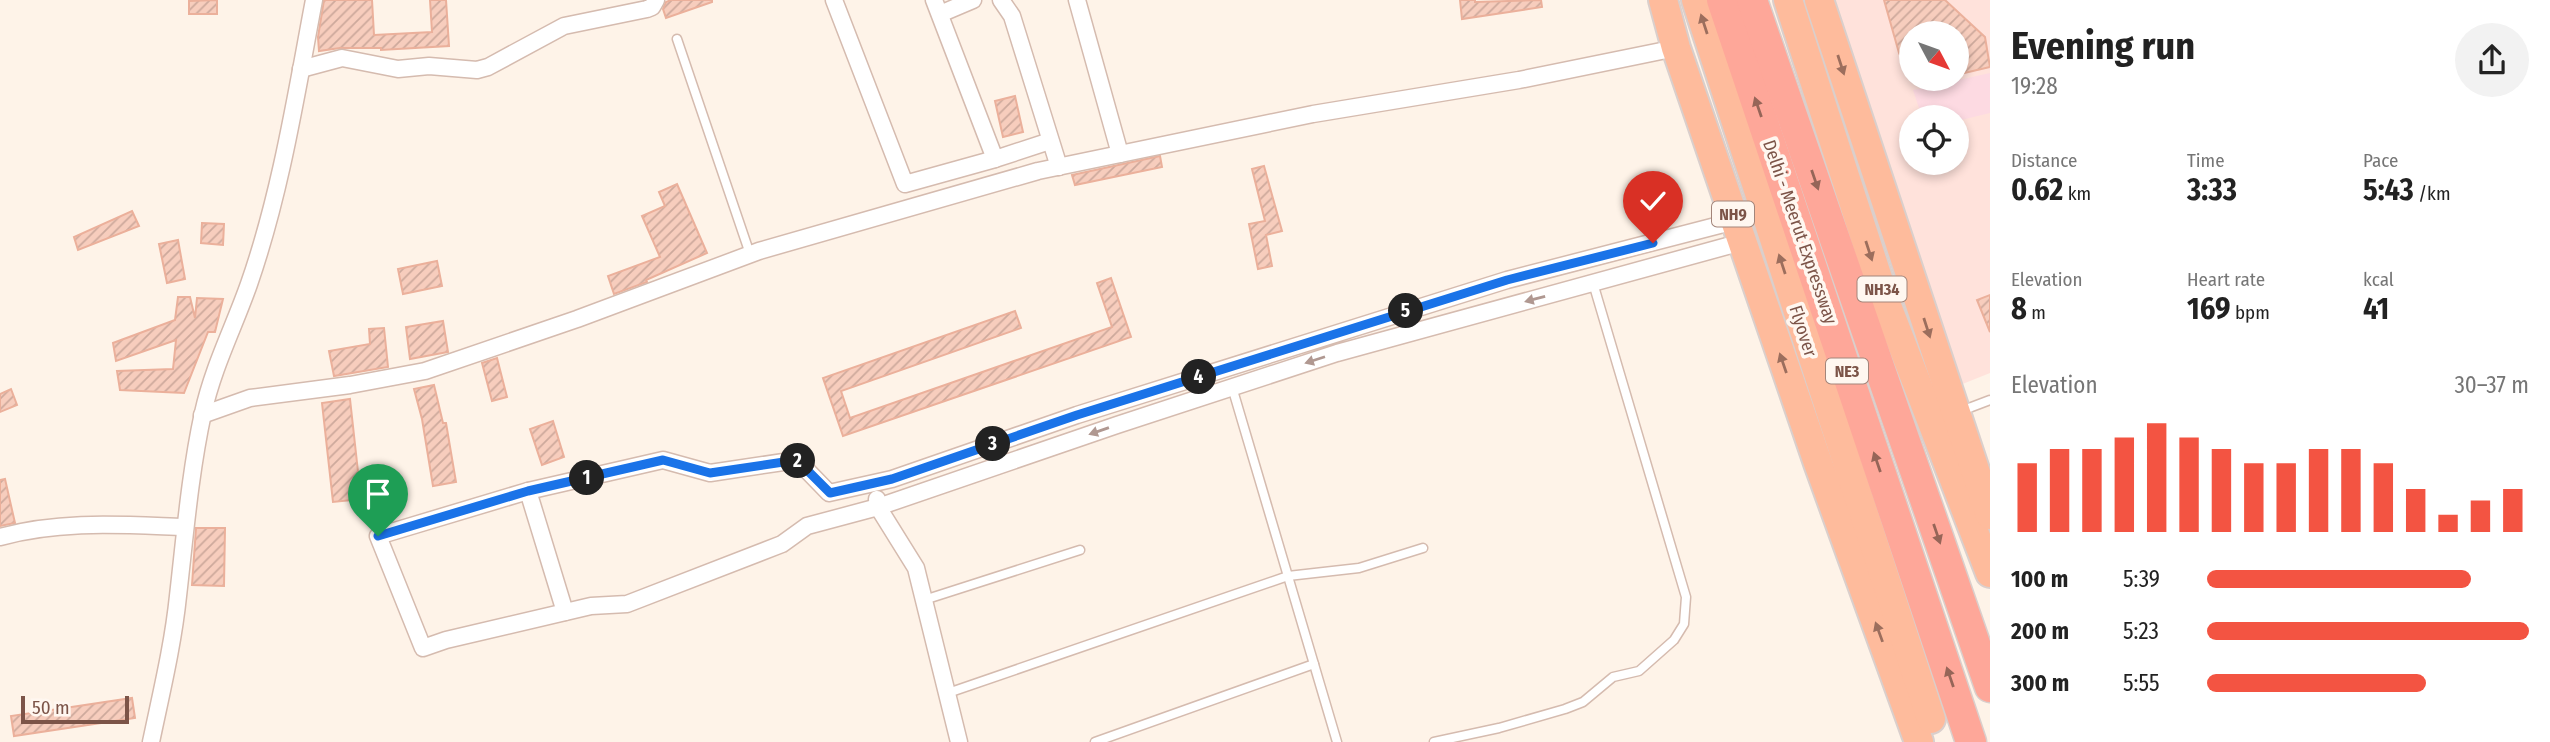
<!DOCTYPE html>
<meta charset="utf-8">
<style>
:root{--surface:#fff;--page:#f2f2f2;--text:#222;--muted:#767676;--accent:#f35442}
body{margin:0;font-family:"Fira Sans Condensed",sans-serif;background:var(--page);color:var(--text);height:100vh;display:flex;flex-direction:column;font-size:26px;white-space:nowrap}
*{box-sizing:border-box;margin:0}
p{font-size:23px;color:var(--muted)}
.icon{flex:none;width:38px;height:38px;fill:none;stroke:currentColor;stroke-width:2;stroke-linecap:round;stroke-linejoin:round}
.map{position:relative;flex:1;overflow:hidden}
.drawer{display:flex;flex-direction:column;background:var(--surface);width:560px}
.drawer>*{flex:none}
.needle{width:46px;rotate:131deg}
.controls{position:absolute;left:1899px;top:21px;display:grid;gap:14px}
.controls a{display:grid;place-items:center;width:70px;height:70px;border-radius:50%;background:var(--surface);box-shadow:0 4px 10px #0003;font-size:35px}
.scale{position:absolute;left:21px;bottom:18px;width:108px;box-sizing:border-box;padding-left:7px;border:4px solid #7c5448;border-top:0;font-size:19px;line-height:24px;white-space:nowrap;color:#7c5448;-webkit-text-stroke:5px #fff7f0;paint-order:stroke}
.pin{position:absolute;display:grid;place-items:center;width:60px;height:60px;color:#fff;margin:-72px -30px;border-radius:50% 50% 50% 0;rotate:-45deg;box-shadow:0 0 7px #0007}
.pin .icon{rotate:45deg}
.km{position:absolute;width:35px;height:35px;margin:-18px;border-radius:50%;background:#222;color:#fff;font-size:19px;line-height:35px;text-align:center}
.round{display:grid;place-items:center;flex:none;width:74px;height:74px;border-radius:37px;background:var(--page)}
.summary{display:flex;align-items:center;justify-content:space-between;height:119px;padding:0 21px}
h1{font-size:38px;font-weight:700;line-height:52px}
.metrics{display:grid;grid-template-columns:repeat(3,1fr);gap:10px;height:119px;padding:7px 21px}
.metrics div{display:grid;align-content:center}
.metrics b{font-size:30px;font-weight:700}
.metrics small{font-size:19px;font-weight:400}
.metrics p{font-size:19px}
.chart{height:196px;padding:14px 21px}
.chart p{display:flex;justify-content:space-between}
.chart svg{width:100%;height:126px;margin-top:7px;stroke:var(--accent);stroke-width:6}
ul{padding:0 21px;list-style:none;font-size:23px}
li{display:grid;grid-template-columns:112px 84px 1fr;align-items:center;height:52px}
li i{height:18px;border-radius:9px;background:var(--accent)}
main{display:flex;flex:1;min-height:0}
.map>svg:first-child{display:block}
.commercial{fill:#ffe2db;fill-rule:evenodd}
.medical{fill:#fddae2}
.building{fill:url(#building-hatch);stroke:#ebb09b;stroke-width:2}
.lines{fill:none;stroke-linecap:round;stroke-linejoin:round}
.service-casing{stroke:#d5bbaf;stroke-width:11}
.minor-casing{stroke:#d5bbaf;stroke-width:19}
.trunk-casing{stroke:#dacfcc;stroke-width:32}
.motorway-casing{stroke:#dacfcc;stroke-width:33}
.service{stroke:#fff;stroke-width:8}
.minor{stroke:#fff;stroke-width:16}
.trunk{stroke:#febb9c;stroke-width:28}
.motorway{stroke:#fea799;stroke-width:30}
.oneway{fill:#9c6e5d}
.oneway2{fill:#966558}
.oneway3{fill:#b09891}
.route-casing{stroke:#fff;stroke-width:14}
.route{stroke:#1a73e8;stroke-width:9}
.labels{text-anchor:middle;stroke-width:7;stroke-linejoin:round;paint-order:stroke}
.shield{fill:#fff7f0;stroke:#a3857a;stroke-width:2}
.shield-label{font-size:16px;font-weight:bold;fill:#7c5448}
.street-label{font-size:18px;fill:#7c5448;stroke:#fff7f0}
</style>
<main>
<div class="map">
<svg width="1990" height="742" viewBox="0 0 1990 742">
<defs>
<pattern id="building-hatch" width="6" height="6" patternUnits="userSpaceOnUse" patternTransform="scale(1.75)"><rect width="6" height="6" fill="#f7cdbd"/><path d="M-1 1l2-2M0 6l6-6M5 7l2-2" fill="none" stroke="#cda99c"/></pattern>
</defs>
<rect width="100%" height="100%" fill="#fef3e8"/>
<path class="commercial" d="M 1826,0 L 1990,0 L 1990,373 L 1955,387 ZM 1911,33 L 1956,33 L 1956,79 L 1911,79 ZM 1911,117 L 1956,117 L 1956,163 L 1911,163 Z"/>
<polygon class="medical" points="1990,73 1990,113 1957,121 1956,117 1922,117 1913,90"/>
<g class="building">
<polygon points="217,0 217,14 189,14 189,1"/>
<polygon points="324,0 372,0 374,35 432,32 430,0 446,0 449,46 381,50 381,48 340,48 319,51 318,37"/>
<polygon points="671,0 712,0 712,2 666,18 663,9 666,2"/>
<polygon points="1460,0 1475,0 1475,2 1541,0 1542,7 1462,19"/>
<polygon points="1884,0 1945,0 1985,37 1990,67 1956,75 1956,33 1911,33 1911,79 1899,53"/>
<polygon points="1015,96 1023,132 1003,137 995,101"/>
<polygon points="1160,156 1162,167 1075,185 1072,175"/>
<polygon points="1264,166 1282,231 1266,235 1272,266 1258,269 1249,224 1265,221 1252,169"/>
<polygon points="677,184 707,253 646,280 647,282 614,294 608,276 660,257 642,216 665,206 659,192"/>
<polygon points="132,211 139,226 78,250 74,237"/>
<polygon points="202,223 224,224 223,245 201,243"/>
<polygon points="178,240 185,279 167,283 159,244"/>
<polygon points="437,261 442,286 403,294 398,269"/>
<polygon points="1111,278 1131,337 843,436 823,378 1015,311 1021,328 841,391 850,418 1112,327 1097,283"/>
<polygon points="1990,295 1990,332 1977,300"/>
<polygon points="178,297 190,297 195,318 197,298 223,299 215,332 208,332 184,393 120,390 117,371 173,369 176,340 116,361 113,343 175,320"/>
<polygon points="443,321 448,352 410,359 406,327"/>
<polygon points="384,328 388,367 334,376 329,351 370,344 369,329"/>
<polygon points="497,358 507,397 492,401 482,363"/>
<polygon points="434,385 443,423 446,423 456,482 433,486 422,419 414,389"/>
<polygon points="11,389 17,405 0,412 0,394"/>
<polygon points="350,399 361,499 333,502 322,403"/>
<polygon points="553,421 564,457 542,465 530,429"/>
<polygon points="5,479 15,523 0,526 0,480"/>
<polygon points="196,528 225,528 224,586 192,585"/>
<polygon points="132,698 135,718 14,736 11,716"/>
</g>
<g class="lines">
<g class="service-casing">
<g id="service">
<polyline points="677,39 750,254"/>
<polyline points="1232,387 1337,742"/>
<polyline points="1961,411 1990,400"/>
<polyline points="924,600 1080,550"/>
<polyline points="948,693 1288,576 1359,568 1423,548"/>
<polyline points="1095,742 1314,664"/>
<polyline points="1434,742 1499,728 1565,709 1583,702 1613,677 1639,671 1674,640 1684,624 1686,597 1593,283"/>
</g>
</g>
<g class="minor-casing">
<g id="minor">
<polyline points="834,0 905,184 995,159 1050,141"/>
<polyline points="934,0 995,159"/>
<polyline points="1001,0 1012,16 1059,167"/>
<polyline points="1077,0 1120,154"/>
<polyline points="940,14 973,0"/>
<polyline points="301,69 342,58 398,69 429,66 477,70 488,67 564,26 647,9 652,7 656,0"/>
<polyline points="1735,221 1507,280 1077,415 892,479 829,493 797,460 710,473 663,460 528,491 378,536 423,648 446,640 591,606 627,604 782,544 807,526 878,507 1117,425 1337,353 1742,242"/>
<polyline points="202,415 250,398 350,385 425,371 577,319 759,251 1038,171 1313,114 1519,80 1676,48"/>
<polyline points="528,491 565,612"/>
<polyline points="877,499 878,507 916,568 959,742"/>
<path d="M 0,537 C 61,520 123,525 185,527"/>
<path d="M 151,742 C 161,694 173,645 178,596 C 185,535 190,473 203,413 C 213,367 234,327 249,284 C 281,192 296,95 314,0"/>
</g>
</g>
<g class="trunk-casing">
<g id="trunk">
<polyline points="1663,0 1676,48 1818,463 1919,742"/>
<polyline points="1696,0 1931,719"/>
<polyline points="1788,0 1886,303 1990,573"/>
<polyline points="1819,0 1990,515"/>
</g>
</g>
<g class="motorway-casing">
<g id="motorway">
<polyline points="1722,0 1971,742"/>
<polyline points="1752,0 1990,687"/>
</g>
</g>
<use href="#service" class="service"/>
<use href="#minor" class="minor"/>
<use href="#trunk" class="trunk"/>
<use href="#motorway" class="motorway"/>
</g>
<defs><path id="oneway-solid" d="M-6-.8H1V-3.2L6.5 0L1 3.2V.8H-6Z" transform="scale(1.75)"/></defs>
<g class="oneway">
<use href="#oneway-solid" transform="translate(1704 24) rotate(-108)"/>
<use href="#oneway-solid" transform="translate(1841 65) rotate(72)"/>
<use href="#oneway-solid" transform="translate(1869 251) rotate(72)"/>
<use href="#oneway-solid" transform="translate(1782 264) rotate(-108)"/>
<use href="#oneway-solid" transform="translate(1927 328) rotate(72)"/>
<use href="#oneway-solid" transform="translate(1783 363) rotate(-109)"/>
<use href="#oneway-solid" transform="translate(1879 632) rotate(-110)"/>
</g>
<g class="oneway2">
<use href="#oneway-solid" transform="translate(1758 107) rotate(-109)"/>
<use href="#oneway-solid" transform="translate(1815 180) rotate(71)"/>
<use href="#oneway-solid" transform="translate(1877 462) rotate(-109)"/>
<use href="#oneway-solid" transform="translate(1937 534) rotate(71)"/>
<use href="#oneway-solid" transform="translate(1950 677) rotate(-109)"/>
</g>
<g class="oneway3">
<use href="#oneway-solid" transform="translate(1535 299) rotate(165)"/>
<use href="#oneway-solid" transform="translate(1315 360) rotate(162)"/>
<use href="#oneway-solid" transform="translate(1099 431) rotate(161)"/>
</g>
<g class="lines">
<g class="route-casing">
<polyline id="route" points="378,536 528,491 663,460 710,473 797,460 830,493 892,479 1077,415 1507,280 1653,243"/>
</g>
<use href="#route" class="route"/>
</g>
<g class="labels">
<g class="shield">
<rect x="1712" y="201.5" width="42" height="25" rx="5"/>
<rect x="1857.5" y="276.5" width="49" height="25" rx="5"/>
<rect x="1826" y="358.5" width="42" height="25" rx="5"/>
</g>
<g class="shield-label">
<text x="1733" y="220">NH9</text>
<text x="1882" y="295">NH34</text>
<text x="1847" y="377">NE3</text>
</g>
<g class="street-label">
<text transform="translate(1800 232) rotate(71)" y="6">Delhi - Meerut Expressway</text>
<text transform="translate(1803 331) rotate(72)" y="6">Flyover</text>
</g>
</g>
</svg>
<div class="controls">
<a><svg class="needle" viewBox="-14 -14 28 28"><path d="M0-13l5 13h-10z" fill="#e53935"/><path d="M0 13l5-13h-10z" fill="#767676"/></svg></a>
<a><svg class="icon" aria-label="locate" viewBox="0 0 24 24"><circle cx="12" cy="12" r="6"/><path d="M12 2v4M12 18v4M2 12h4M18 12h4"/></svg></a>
</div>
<div class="scale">50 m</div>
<div class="pin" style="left:378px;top:536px;background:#1e9e55"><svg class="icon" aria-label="arrive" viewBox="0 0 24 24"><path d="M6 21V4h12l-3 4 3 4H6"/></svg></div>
<div class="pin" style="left:1653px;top:243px;background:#d93025"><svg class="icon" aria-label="check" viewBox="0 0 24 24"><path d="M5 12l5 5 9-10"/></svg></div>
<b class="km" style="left:587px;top:478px">1</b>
<b class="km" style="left:798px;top:461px">2</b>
<b class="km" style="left:993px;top:444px">3</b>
<b class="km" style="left:1199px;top:377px">4</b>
<b class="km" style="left:1406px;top:311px">5</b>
</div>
<section class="drawer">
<div class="summary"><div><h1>Evening run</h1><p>19:28</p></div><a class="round"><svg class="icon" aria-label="share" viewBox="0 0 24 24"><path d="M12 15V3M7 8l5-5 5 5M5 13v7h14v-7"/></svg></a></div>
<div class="metrics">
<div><p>Distance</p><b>0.62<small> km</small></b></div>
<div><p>Time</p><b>3:33</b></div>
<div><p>Pace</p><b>5:43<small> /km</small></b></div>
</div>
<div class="metrics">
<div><p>Elevation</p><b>8<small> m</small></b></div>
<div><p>Heart rate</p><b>169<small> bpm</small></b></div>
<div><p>kcal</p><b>41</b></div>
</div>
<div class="chart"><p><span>Elevation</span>30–37 m</p>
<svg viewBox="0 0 160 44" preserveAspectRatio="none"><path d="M5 44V20M15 44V15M25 44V15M35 44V11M45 44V6M55 44V11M65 44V15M75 44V20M85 44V20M95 44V15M105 44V15M115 44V20M125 44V29M135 44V38M145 44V33M155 44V29"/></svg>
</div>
<ul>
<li><b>100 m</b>5:39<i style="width:82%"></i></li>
<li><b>200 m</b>5:23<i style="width:100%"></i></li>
<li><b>300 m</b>5:55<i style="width:68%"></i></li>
</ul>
</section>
</main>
